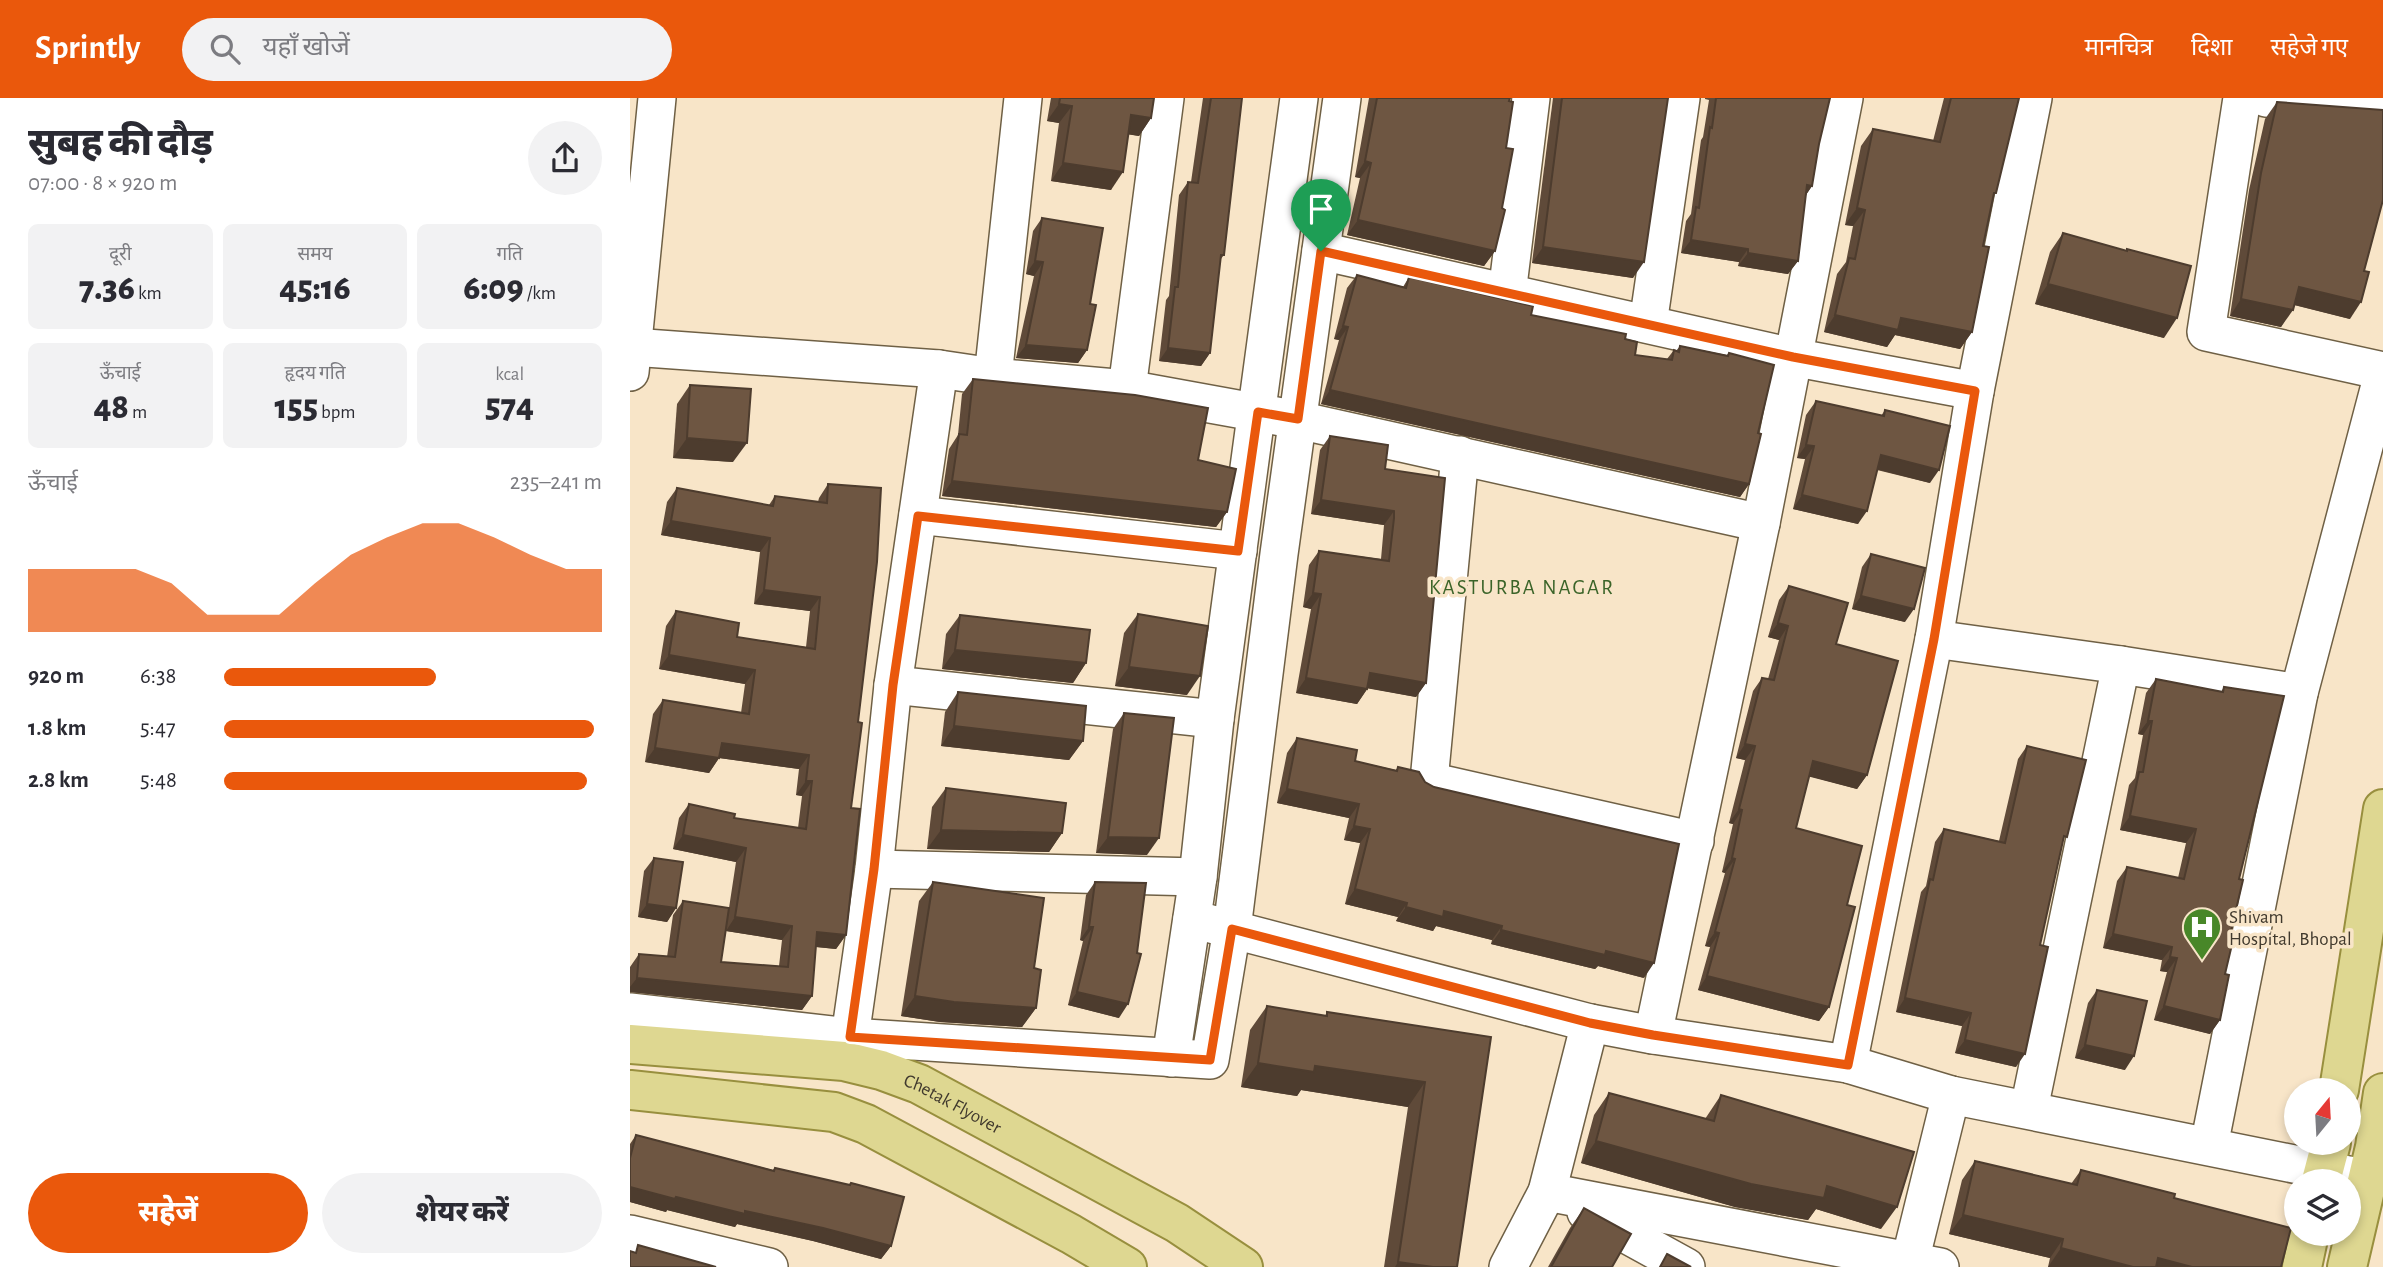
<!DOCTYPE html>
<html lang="hi">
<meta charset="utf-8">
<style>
:root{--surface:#fff;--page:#f2f2f3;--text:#2b2b33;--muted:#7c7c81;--accent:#ea580c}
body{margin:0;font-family:"Alegreya Sans","Noto Sans Devanagari",sans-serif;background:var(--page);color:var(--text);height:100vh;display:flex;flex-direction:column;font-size:26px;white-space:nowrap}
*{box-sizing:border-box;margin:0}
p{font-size:23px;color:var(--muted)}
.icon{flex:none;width:38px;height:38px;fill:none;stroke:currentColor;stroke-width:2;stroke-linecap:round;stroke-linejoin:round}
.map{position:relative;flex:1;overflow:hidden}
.sheet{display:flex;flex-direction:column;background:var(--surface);width:630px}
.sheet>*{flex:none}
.needle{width:46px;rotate:18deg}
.buttons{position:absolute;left:1654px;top:980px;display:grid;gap:14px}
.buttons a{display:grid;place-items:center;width:77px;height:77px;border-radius:50%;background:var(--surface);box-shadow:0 4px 10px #0003;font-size:35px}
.pin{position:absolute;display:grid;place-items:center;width:60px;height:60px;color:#fff;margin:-72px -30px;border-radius:50% 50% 50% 0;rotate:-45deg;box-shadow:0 0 7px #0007}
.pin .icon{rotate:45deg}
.round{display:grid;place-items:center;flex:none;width:74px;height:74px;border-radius:37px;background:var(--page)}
.overview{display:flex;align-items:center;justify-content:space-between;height:119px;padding:0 28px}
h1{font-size:38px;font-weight:800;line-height:52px}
.stats{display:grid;grid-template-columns:repeat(3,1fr);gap:10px;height:119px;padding:7px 28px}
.stats div{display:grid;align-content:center;border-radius:10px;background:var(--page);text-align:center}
.stats b{font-size:35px;font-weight:800}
.stats small{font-size:19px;font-weight:400}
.stats p{font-size:19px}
.chart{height:196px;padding:14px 28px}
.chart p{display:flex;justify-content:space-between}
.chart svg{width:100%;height:126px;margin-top:7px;fill:var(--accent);opacity:.7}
.primary-button{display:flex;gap:14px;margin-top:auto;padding:14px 28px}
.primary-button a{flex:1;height:80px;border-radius:42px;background:var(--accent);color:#fff;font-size:28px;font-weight:800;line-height:80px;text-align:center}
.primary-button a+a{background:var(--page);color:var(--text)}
ul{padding:0 28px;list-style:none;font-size:23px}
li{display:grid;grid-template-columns:112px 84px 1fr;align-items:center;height:52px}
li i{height:18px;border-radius:9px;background:var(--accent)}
header{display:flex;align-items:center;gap:42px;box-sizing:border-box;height:98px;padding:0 35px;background:var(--accent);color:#fff}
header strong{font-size:33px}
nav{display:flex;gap:38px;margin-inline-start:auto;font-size:24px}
.search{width:490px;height:63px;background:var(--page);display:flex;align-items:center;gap:18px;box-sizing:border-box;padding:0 24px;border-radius:38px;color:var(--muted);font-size:26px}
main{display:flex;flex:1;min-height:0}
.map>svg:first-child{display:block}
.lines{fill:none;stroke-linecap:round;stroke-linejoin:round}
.minor-casing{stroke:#6f6045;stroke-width:40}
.major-casing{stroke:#988f3e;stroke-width:42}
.minor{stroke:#fff;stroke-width:37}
.major{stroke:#ded791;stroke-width:38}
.wall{fill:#5f4a39;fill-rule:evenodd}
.shaded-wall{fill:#4d3c2e}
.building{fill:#6e5642;stroke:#4d3c2e;stroke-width:2}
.route-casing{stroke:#fff;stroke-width:14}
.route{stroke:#ea580c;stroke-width:9}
.labels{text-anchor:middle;stroke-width:7;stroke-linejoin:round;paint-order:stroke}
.poi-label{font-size:19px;fill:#40392d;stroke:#f8e5c8;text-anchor:start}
.street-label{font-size:19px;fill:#40392d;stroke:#f8e5c8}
.neighbourhood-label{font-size:21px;letter-spacing:2px;fill:#3b6429;stroke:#f8e5c8}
</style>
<header>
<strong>Sprintly</strong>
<div class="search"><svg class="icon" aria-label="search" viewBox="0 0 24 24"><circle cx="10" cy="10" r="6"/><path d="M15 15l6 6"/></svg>यहाँ खोजें</div>
<nav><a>मानचित्र</a><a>दिशा</a><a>सहेजे गए</a></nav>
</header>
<main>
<section class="sheet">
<div class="overview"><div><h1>सुबह की दौड़</h1><p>07:00 · 8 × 920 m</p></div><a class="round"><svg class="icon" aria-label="share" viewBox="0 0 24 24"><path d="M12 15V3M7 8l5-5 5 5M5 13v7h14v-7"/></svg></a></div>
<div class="stats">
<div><p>दूरी</p><b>7.36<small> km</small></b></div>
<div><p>समय</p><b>45:16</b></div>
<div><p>गति</p><b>6:09<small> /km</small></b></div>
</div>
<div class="stats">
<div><p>ऊँचाई</p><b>48<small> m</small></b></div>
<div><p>हृदय गति</p><b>155<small> bpm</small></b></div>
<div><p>kcal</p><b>574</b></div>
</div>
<div class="chart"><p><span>ऊँचाई</span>235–241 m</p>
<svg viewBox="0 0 160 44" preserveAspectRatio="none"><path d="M0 44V22L10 22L20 22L30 22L40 27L50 38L60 38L70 38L80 27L90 17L100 11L110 6L120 6L130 11L140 17L150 22L160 22V44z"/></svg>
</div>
<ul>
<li><b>920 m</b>6:38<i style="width:56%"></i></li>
<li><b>1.8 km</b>5:47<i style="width:98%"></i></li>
<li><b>2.8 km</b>5:48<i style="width:96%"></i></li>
</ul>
<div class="primary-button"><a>सहेजें</a><a>शेयर करें</a></div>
</section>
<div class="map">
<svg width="1753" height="1169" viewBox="0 0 1753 1169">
<rect width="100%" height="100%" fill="#f8e5c8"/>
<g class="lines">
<g class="minor-casing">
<g id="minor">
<polyline points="1612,0 1576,234 1753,273"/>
<polyline points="1636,0 1753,9"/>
<polyline points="691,153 1162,259 1345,293"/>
<polyline points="877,196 901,0"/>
<polyline points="1018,226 1051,0"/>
<polyline points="2,249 309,271 363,279 497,291 668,322 1131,425"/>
<polyline points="0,274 27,0"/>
<polyline points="363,279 393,0"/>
<polyline points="497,291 535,0"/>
<polyline points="830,357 799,683 1065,743"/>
<polyline points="288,417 608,453"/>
<polyline points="1304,541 1491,567 1669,595"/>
<polyline points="263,587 585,621"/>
<polyline points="244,771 568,779"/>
<polyline points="562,821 960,925 1023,937 1218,966 1321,997 1738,1081"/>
<polyline points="0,914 220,939 580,962 602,831 649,456 712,0"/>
<polyline points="1023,937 1131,425 1214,0"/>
<polyline points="220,939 244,771 263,587 309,271"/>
<polyline points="541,960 568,779 585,621 669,0"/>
<polyline points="1218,966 1304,541 1345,293 1403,0"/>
<polyline points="1399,1011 1491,567"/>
<polyline points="1579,1048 1669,595 1753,276"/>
<polyline points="917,1094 1310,1169"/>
<polyline points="956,1114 1056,1169"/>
<polyline points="0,1136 139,1169"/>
<polyline points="1280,1163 1321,997"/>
<polyline points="878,1169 917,1094 960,925"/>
</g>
</g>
<g class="major-casing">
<g id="major">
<path id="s1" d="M 0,946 L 214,963 L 251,972 L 289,986 L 547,1125 L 613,1169"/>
<polyline points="0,992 204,1014 236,1026 441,1136 497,1169"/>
<polyline points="1709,992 1753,711"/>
<polyline points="1691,1083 1701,1045"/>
<polyline points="1672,1169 1679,1136"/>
<polyline points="1717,1169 1745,1049 1753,995"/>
</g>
</g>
<use href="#minor" class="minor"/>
<use href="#major" class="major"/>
</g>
<g class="wall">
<polygon points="421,0 524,0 521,20 509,38 498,36 481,92 421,83 429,25 417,23"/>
<polygon points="573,0 612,0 594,157 590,162 580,255 571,268 529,263 536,202 539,198 549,97 558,84 561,84"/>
<polygon points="739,0 880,0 865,153 854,168 717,137 730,80 725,79"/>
<polygon points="923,0 1038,0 1003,180 902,165"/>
<polygon points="1075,0 1200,0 1189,46 1182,88 1176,97 1168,163 1158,176 1108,168 1109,164 1051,155 1056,123 1061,116 1071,42 1073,39 1079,2 1075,1"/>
<polygon points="1314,0 1389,0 1363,99 1353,148 1342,234 1330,251 1265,237 1257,249 1194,234 1207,176 1216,164 1223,128 1215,127 1231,48 1243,31 1303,43"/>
<polygon points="1647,4 1720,221 1664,207 1651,229 1600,218 1619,92 1635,21"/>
<polygon points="412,120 457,252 448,265 386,260 404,178 396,176 403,133"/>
<polygon points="1433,135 1496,153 1497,151 1534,240 1405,206 1420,154"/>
<polygon points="727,177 773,189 779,179 901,217 995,241 1005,257 1037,261 1044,252 1046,253 1050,248 1097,257 1099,255 1128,335 1119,386 1110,399 691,306 709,242 704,241 717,190"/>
<polygon points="343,281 568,362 597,414 586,429 312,398 319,351 328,337 332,296"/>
<polygon points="60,287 103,364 43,360 47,306"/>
<polygon points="1186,303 1251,318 1255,312 1300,385 1247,372 1228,426 1163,411 1175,361 1167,360 1176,317"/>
<polygon points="700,338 755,371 815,380 796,585 786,599 738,590 727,606 666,595 681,511 673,509 679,467 689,453 751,461 754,427 681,416 690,352"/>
<path d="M 198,386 L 228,624 L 221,710 L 216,837 L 206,851 L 186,849 L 182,898 L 172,912 L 0,894 L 0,869 L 9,856 L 37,859 L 43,817 L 53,803 L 99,810 L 106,764 L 43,751 L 49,720 L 59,706 L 104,720 L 168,730 L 172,698 L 166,697 L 169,671 L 89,660 L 79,675 L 15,664 L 23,616 L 33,602 L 111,615 L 115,586 L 29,571 L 36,528 L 46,513 L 107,539 L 176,549 L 180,513 L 124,506 L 130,454 L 31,437 L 37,404 L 47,390 L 139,407 L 145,398 L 188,404 L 189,400 ZM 96,833 L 152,842 L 149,868 L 91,864 Z"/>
<polygon points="1241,456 1275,524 1222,511 1232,469"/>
<polygon points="1159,488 1206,546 1237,677 1227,691 1179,678 1166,730 1217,807 1199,909 1189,923 1068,892 1080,849 1075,848 1095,775 1092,774 1103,726 1099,725 1115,662 1106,660 1123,593 1132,580 1138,581 1149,542 1138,539 1149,502"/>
<polygon points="508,516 557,597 485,588 494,535"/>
<polygon points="330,517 456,565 443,585 312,571 316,536"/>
<polygon points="1526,581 1591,594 1594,589 1609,781 1600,837 1590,922 1580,936 1524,922 1537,874 1530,873 1532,862 1473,850 1487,783 1497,769 1548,780 1556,745 1490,732 1499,687 1505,680 1513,637 1508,636 1516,595"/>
<polygon points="328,594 453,643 439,662 311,648 315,614"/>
<polygon points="494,615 517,757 466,755 483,631"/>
<polygon points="667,640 725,663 766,672 768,669 795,684 1014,880 968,868 965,871 861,846 862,842 806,828 803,833 766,823 768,819 715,806 730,745 714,742 719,720 647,705 657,655"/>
<polygon points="1397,648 1432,747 1410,847 1386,969 1325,955 1332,928 1266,914 1291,794 1296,788 1305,744 1314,731 1369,743 1388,661"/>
<polygon points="316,690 432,735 419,754 297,751 302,709"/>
<polygon points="24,760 46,810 37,824 8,819 14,773"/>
<polygon points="303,784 404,870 406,910 392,929 310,924 271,918 289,803"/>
<polygon points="465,784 489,920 438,907 453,843 450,842 456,797"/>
<polygon points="1467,892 1495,972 1445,960 1458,905"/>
<polygon points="637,908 695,918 697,914 861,939 827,1169 754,1169 778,1009 671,992 667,998 611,989 620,932"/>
<polygon points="979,995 1075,1021 1091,997 1251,1131 1186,1111 1178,1122 1105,1109 951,1065 964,1017"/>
<polygon points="6,1037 143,1072 145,1070 219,1087 221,1085 261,1148 251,1161 183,1143 107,1126 105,1129 37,1112 36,1114 0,1104 0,1046"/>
<polygon points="1345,1063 1441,1086 1451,1072 1544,1100 1651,1169 1418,1169 1420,1160 1319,1136 1332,1082"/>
<polygon points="954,1110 982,1169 918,1169 940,1130"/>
</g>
<g class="shaded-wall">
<polygon points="429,6 442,8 429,25 417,23"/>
<polygon points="501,17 521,20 509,38 489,35"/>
<polygon points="735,63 741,65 730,80 725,79"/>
<polygon points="433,65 493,74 481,92 421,83"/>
<polygon points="1177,87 1182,88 1173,101"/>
<polygon points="1227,110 1235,112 1223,128 1215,127"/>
<polygon points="728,122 865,153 854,168 717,137"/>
<polygon points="1061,142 1118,151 1109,164 1051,155"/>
<polygon points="913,149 1014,164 1003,180 902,165"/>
<polygon points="1118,155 1168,163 1158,176 1108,168"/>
<polygon points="405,163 413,164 404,178 396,176"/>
<polygon points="1418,186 1547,220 1534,240 1405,206"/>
<polygon points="1669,189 1731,204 1720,221 1657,205"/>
<polygon points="1611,201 1663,212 1651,229 1600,218"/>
<polygon points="1205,217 1271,220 1342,234 1330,251 1265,237 1257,249 1194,234"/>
<polygon points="713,228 718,229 709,242 704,241"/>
<polygon points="396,247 457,252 448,265 386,260"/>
<polygon points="538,250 580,255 571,268 529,263"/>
<polygon points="700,292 1119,386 1110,399 691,306"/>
<polygon points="57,340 117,345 103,364 43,360"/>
<polygon points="1176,347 1184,348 1175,361 1167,360"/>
<polygon points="1251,357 1309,372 1300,385 1242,370"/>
<polygon points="322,383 597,414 586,429 312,398"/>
<polygon points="1172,397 1237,413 1228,426 1163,411"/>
<polygon points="691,402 764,413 754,427 681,416"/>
<polygon points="41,423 140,440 130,454 31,437"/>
<polygon points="134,492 190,499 180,513 124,506"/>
<polygon points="683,495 691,496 681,511 673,509"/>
<polygon points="1231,498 1284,511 1275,524 1222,511"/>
<polygon points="1148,525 1158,528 1149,542 1138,539"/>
<polygon points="325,552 456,565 443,585 312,571"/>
<polygon points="39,557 125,572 115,586 29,571"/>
<polygon points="499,569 570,578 557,597 485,588"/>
<polygon points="740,575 796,585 786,599 730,589"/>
<polygon points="676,580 737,591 727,606 666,595"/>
<polygon points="1518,623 1522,623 1513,637 1508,636"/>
<polygon points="324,628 453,643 439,662 311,648"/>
<polygon points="92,645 179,657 169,671 82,659"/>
<polygon points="1115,646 1125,648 1115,662 1106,660"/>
<polygon points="25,650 89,660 79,675 15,664"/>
<polygon points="1183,663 1237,677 1227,691 1173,677"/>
<polygon points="176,683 182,683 172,698 166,697"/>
<polygon points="657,691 729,706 719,720 647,705"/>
<polygon points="1109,711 1112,712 1103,726 1099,725"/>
<polygon points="1500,718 1566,731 1556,745 1490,732"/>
<polygon points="724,728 740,731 730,745 714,742"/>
<polygon points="311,732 432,735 419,754 297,751"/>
<polygon points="53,737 116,750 106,764 43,751"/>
<polygon points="478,739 529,740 517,757 466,755"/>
<polygon points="1102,760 1105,761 1095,775 1092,774"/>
<polygon points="725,791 777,805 768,819 715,806"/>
<polygon points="17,806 46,810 37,824 8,819"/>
<polygon points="776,809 814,813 872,828 862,842 806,828 803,833 766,823"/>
<polygon points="105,819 162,828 152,842 96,833"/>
<polygon points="459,829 463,829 453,843 450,842"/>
<polygon points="871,832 976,853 1024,865 1014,880 968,868 965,871 861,846"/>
<polygon points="187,834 216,837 206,851 177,848"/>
<polygon points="1085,834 1089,835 1080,849 1075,848"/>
<polygon points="1483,836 1542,849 1532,862 1473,850"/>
<polygon points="1540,859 1547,860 1537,874 1530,873"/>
<polygon points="1077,878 1199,909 1189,923 1068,892"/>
<polygon points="7,880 182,898 172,912 0,894 0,889"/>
<polygon points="447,894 498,906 489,920 438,907"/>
<polygon points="285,898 406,910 392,929 310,924 271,918"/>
<polygon points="1275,900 1341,915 1332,928 1266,914"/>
<polygon points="1534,908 1590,922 1580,936 1524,922"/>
<polygon points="1335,942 1395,956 1386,969 1325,955"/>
<polygon points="1455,947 1504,958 1495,972 1445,960"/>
<polygon points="628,965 685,968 795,984 778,1009 671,992 667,998 611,989"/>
<polygon points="966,1043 1197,1088 1267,1109 1251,1131 1186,1111 1178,1122 1105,1109 951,1065"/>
<polygon points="0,1089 193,1130 261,1148 251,1161 183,1143 107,1126 105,1129 37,1112 36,1114 0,1104"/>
<polygon points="1333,1117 1433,1141 1420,1160 1319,1136"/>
<polygon points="1431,1150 1503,1169 1418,1169"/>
<polygon points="1528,1160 1562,1169 1522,1169"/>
<polygon points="768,1164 803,1169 765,1169"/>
</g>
<g class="building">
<polygon points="430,0 524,0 521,20 501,17 493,74 433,65 442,8 429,6"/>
<polygon points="581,0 612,0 594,157 591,157 580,255 538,250 545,189 548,189 558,84 568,85"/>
<polygon points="747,0 880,0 879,3 883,4 876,50 883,51 872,110 875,112 865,153 728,122 741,65 735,63"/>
<polygon points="932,0 1038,0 1014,164 913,149"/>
<polygon points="1086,0 1200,0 1189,46 1182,88 1177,87 1168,163 1118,155 1118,151 1061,142 1066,109 1069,110 1080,29 1082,30"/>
<polygon points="1321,0 1389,0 1366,95 1364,95 1353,148 1359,149 1342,234 1271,220 1268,232 1205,217 1219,160 1225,161 1235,112 1227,110 1243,31 1310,44"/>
<polygon points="1647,4 1753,12 1753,102 1734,173 1739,174 1731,204 1669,189 1663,212 1611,201 1631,75"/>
<polygon points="412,120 473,130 460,206 466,207 457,252 396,247 413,164 405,163"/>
<polygon points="1433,135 1497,153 1497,151 1561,168 1547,220 1418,186"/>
<polygon points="727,177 776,190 779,179 903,208 901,217 996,236 995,241 1007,244 1005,257 1042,262 1044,252 1049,254 1050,248 1098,258 1099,255 1144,267 1128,335 1131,336 1119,386 700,292 718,229 713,228"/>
<polygon points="343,281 505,297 578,310 568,362 606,371 597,414 322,383 329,336 337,337"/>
<polygon points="60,287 121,291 117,345 57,340"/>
<polygon points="1186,303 1254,318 1255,312 1320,328 1309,372 1251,357 1237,413 1172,397 1184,348 1176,347"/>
<polygon points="700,338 758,347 755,371 815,380 796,585 740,575 737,591 676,580 691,496 683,495 689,453 759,463 764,420 764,413 691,402"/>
<polygon points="198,386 251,390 247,464 228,624 232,625 221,710 230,711 216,837 187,834 182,898 7,880 9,856 45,859 53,803 99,810 91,864 158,869 162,828 105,819 116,750 53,737 59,706 105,716 104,720 176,731 182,683 176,683 179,657 92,645 89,660 25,650 33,602 119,616 125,572 39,557 46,513 109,525 107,539 185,551 190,499 134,492 140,440 41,423 47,390 143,408 145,398 197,405"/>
<polygon points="1241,456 1295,470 1284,511 1231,498"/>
<polygon points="1159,488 1218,505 1206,546 1268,563 1237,677 1183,663 1166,730 1232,748 1217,807 1225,809 1199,909 1077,878 1089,835 1085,834 1105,761 1102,760 1112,712 1109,711 1125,648 1115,646 1132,580 1144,582 1158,528 1148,525"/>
<polygon points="508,516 578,528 570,578 499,569"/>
<polygon points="330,517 460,532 456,565 325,552"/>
<polygon points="1526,581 1593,594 1594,589 1654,598 1609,781 1613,782 1600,837 1604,838 1595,876 1599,877 1590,922 1534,908 1547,860 1540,859 1542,849 1483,836 1497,769 1554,781 1566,731 1500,718 1509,674 1513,674 1522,623 1518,623"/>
<polygon points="328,594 456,608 453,643 324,628"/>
<polygon points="494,615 544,620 529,740 478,739"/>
<polygon points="667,640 727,652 725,663 767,673 768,669 789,674 795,684 804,689 1049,746 1024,865 976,853 975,857 871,832 872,828 814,813 813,819 776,809 777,805 725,791 740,731 724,728 729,706 657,691"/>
<polygon points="1397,648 1456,662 1437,739 1434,738 1410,847 1418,849 1395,956 1335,942 1341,915 1275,900 1300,781 1303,782 1314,731 1375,745"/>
<polygon points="316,690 436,705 432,735 311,732"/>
<polygon points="24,760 53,764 46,810 17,806"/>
<polygon points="303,784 414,800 404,870 411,872 406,910 324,904 285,898"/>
<polygon points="465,784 516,785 507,855 511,856 498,906 447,894 463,829 459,829"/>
<polygon points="1467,892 1517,903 1504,958 1455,947"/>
<polygon points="637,908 697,918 697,914 861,939 827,1169 803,1169 768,1164 795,984 685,968 684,974 628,965"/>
<polygon points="979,995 1084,1023 1091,997 1284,1054 1267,1109 1197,1088 1194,1100 1121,1086 966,1043"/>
<polygon points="6,1037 144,1073 145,1070 220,1087 221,1085 274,1099 261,1148 193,1130 115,1113 115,1116 46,1099 45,1101 0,1089 0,1060"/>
<polygon points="1345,1063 1447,1087 1451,1072 1545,1096 1544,1100 1661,1130 1651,1169 1562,1169 1528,1160 1526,1169 1503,1169 1431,1150 1433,1141 1333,1117"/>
<polygon points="954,1110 1001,1136 982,1169 921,1169"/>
<polygon points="8,1147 86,1169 0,1169 0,1153 6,1155"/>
<polygon points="1037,1156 1061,1169 1030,1169"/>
</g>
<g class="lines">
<g class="route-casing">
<polygon id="route" points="691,153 1163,259 1345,293 1304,541 1218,967 1023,937 960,925 602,831 580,962 220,939 244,771 263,587 288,418 608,453 628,314 668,321"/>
</g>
<use href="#route" class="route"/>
</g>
<defs>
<g id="hospital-pin" transform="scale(2.0125)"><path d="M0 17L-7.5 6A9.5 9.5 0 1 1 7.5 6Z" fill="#488728" stroke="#f8e5c8"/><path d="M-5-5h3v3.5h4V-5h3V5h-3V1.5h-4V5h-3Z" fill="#fff"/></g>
</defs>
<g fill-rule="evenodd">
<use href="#hospital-pin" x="1572" y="829"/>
</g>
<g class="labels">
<g class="poi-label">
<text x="1599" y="825">Shivam<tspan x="1599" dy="22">Hospital, Bhopal</tspan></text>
</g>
<g class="street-label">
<text dy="7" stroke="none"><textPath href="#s1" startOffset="332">Chetak Flyover</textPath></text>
</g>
<g class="neighbourhood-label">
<text x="892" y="496">KASTURBA NAGAR</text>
</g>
</g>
</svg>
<div class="buttons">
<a><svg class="needle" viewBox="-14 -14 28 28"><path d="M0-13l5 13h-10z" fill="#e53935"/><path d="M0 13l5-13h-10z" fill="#7c7c81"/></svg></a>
<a><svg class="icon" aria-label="layers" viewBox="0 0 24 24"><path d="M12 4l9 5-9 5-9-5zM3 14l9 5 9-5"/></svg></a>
</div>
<div class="pin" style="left:691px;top:153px;background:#1e9e55"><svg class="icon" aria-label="arrive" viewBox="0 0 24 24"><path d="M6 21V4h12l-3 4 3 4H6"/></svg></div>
</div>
</main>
